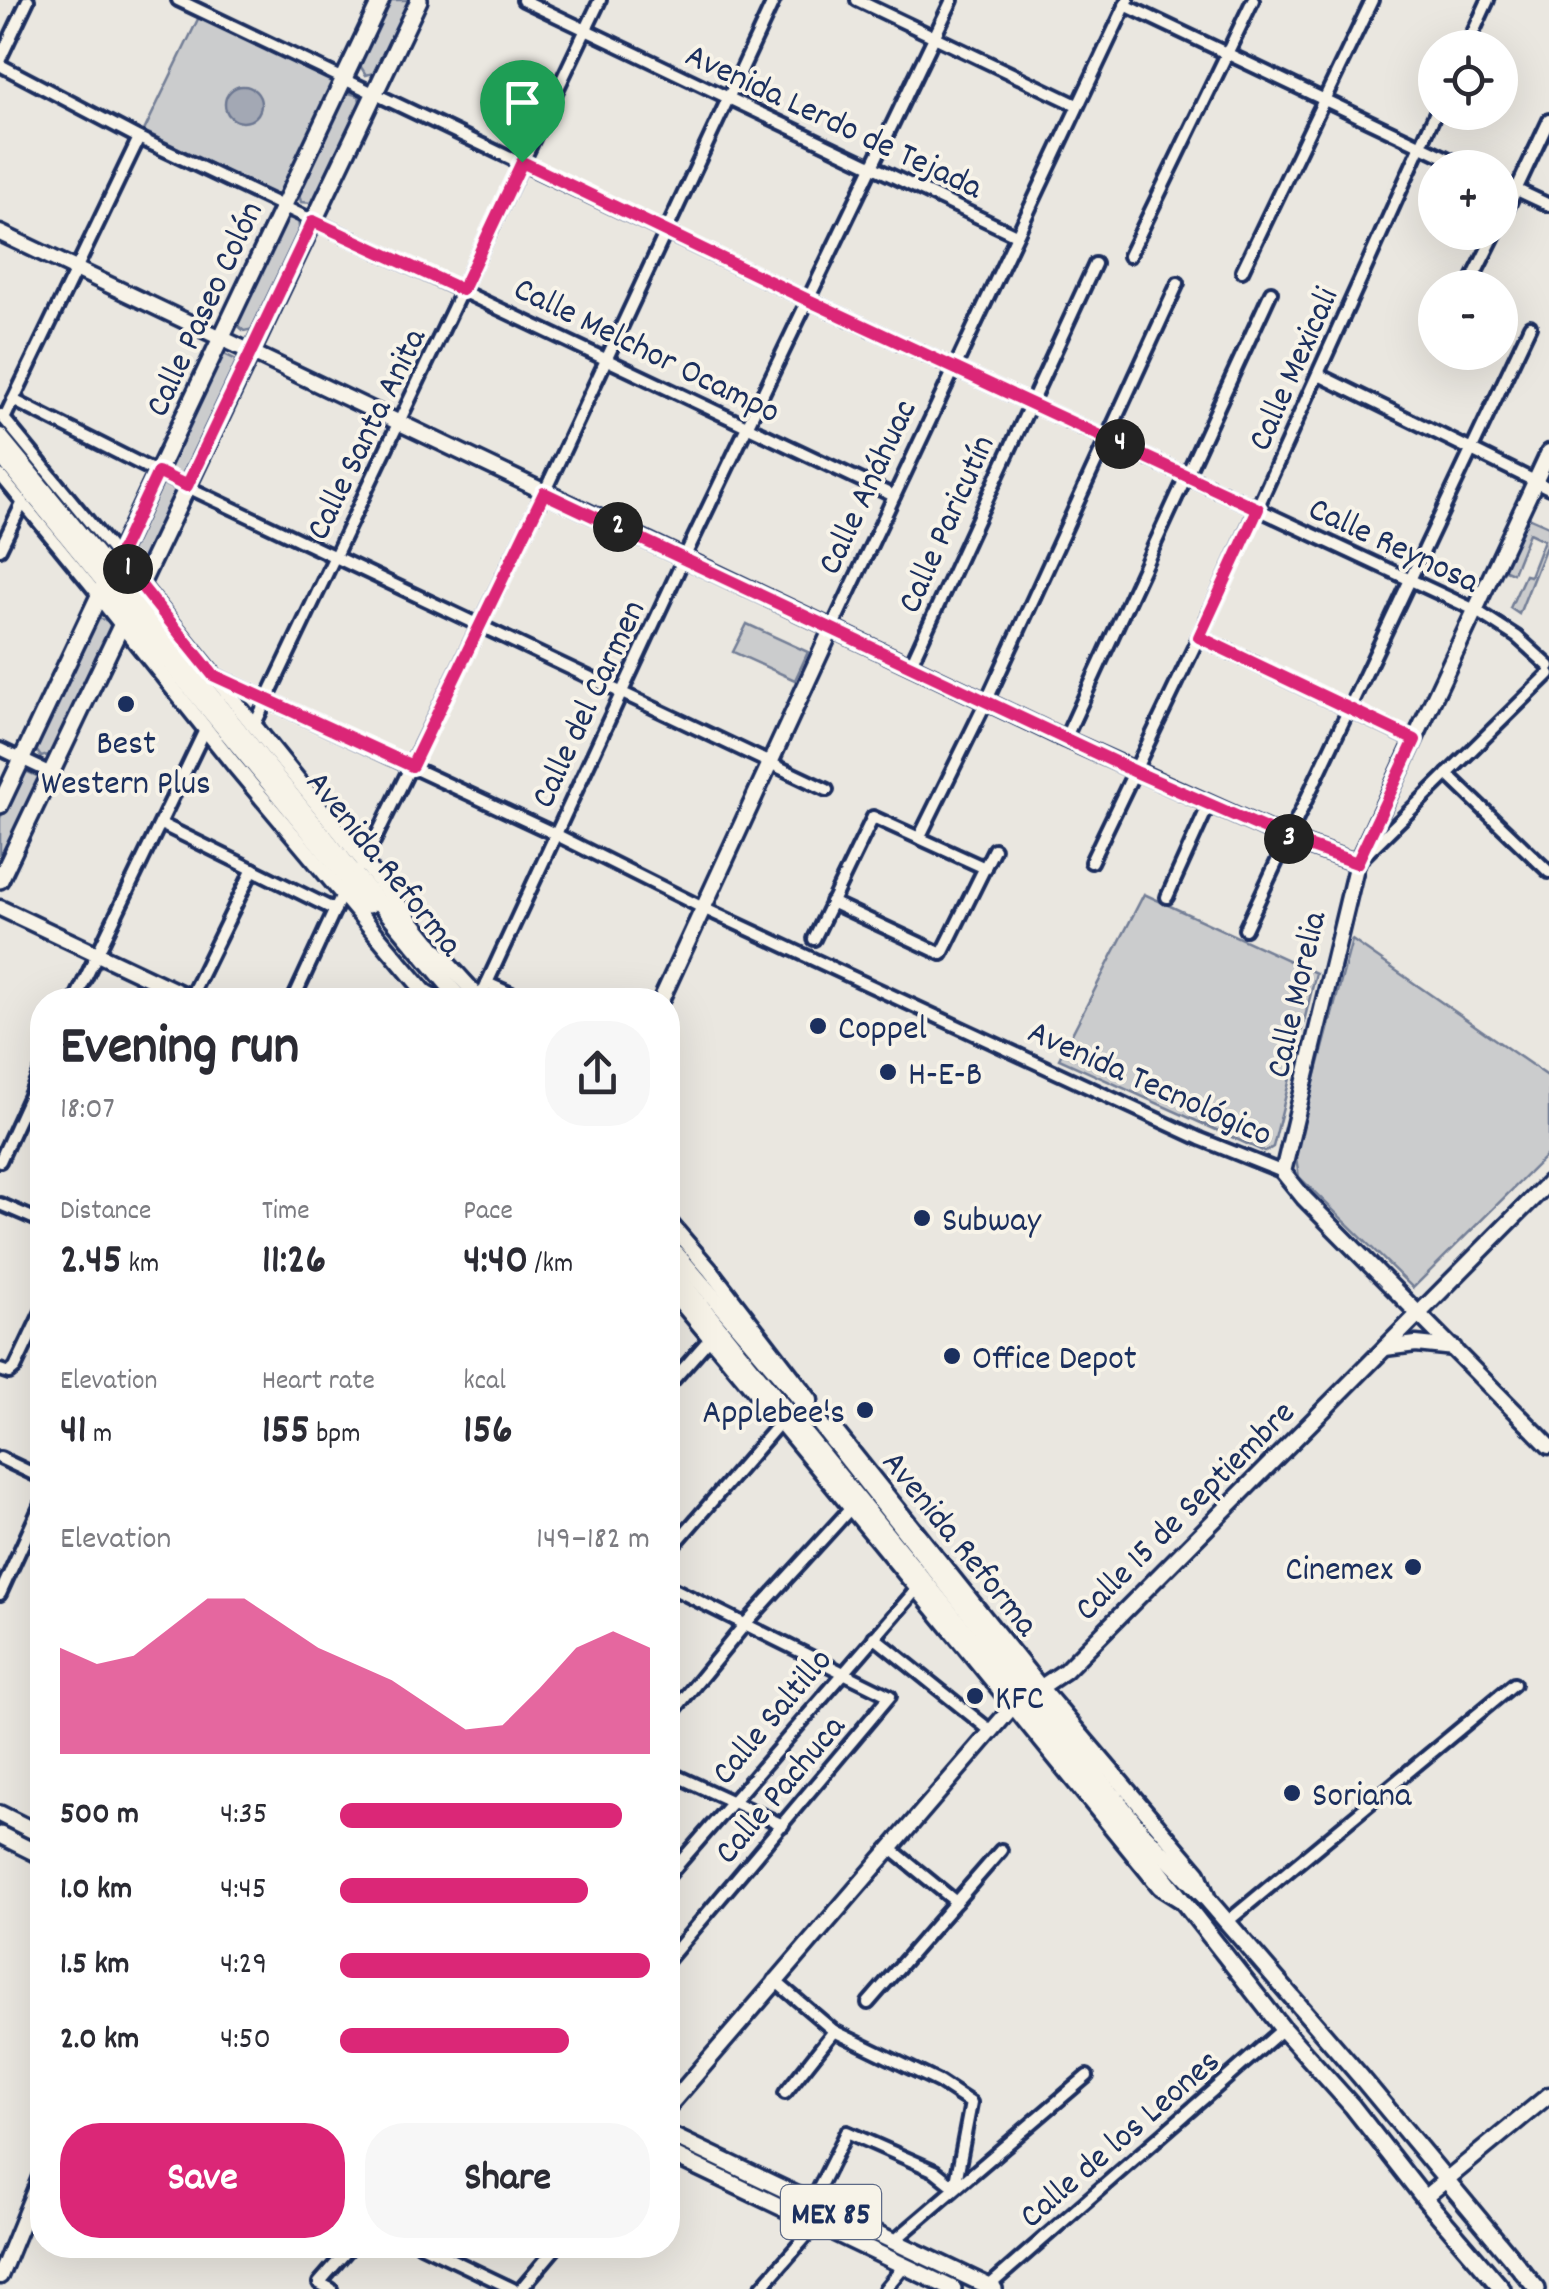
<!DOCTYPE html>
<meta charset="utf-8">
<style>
:root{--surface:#fff;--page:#f7f7f7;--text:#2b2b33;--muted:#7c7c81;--accent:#db2777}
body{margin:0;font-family:Dekko,sans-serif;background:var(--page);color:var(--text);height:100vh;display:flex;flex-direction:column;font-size:38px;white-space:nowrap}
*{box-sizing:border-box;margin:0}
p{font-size:32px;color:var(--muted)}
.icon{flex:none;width:55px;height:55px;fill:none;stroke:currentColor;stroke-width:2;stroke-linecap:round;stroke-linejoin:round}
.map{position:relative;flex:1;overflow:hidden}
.drawer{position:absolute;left:30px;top:988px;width:650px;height:1270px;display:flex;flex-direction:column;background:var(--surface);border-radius:40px;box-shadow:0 10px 40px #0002}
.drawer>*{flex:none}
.buttons{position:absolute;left:1418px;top:30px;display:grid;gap:20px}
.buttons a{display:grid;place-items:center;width:100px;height:100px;border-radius:50%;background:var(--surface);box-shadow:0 10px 40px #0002;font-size:50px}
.pin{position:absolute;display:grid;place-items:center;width:85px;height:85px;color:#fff;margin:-102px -42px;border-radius:50% 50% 50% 0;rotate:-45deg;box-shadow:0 0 10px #0007}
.pin .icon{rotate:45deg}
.km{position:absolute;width:50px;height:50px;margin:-25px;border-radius:50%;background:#222;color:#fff;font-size:28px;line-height:50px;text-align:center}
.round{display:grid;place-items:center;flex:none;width:105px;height:105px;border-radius:40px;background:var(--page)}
.headline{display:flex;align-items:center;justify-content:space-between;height:170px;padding:0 30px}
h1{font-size:55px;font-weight:800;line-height:75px}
.figures{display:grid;grid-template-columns:repeat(3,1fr);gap:15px;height:170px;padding:10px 30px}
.figures div{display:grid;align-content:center}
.figures b{font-size:42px;font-weight:800}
.figures small{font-size:28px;font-weight:400}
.figures p{font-size:28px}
.chart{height:280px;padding:20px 30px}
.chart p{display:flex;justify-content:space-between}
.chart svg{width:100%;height:180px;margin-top:10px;fill:var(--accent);opacity:.7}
.button{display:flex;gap:20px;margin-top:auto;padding:20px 30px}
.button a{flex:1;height:115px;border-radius:40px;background:var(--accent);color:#fff;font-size:40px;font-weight:800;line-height:115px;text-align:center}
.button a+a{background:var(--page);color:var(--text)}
ul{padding:0 30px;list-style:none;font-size:32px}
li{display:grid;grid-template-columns:160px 120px 1fr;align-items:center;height:75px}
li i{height:25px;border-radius:12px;background:var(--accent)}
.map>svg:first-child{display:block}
.green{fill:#cbcccd;stroke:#737e96;stroke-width:2.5}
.water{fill:#a3a8b4;stroke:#6d7892;stroke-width:2.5}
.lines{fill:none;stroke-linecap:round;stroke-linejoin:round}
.street-casing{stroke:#1b2f5e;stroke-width:18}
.secondary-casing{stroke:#1b2f5e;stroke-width:21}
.primary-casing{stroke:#1b2f5e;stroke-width:22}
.street{stroke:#f7f3e8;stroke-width:10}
.secondary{stroke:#f7f3e8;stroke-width:14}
.primary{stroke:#f7f3e8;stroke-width:15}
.route-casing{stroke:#fff;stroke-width:20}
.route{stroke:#db2777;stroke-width:12}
.poi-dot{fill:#1b2f5e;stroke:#f7f3e8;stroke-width:4}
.labels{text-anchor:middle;stroke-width:8;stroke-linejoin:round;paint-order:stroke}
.shield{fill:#f7f3e8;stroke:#5d6a87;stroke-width:2.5}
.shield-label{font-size:32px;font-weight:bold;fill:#1b2f5e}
.street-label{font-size:35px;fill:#1b2f5e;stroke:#f7f3e8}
.poi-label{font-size:35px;fill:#1b2f5e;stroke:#f7f3e8;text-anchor:start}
</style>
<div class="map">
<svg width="1549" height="2289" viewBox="0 0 1549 2289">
<rect width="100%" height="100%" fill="#eae7e0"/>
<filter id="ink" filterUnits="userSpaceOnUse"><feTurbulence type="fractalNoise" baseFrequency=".01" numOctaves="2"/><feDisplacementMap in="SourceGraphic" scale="20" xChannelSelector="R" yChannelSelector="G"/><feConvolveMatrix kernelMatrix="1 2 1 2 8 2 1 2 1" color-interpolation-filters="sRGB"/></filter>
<g filter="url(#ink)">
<g class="green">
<polygon points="388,0 411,0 377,72 366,75 359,64"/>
<polygon points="199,17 335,82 279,197 144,131"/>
<polygon points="349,93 359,96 361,107 317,199 312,203 301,202 298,190 343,96"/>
<polygon points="293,216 298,220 300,233 254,329 244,331 236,324 285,217"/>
<polygon points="222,353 241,362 143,575 125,556"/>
<polygon points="1526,516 1549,526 1549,539 1519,614 1510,608 1525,575 1530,576 1544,540 1529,533 1513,573 1501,568"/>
<polygon points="97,618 109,621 111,631 52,754 41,757 34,747 93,621"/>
<polygon points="747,624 808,652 795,680 733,652"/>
<polygon points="23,770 42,778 0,867 0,818"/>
<polygon points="1144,894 1316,973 1273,1147 1265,1152 1059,1059"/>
<polygon points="1352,940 1549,1077 1549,1153 1413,1288 1299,1177 1295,1153"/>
</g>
<circle class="water" cx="243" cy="104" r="18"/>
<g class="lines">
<g class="street-casing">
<g id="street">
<polyline points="178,0 808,300 1475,610 1517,637 1549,666"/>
<polyline points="523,0 1016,235"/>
<polyline points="857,0 1077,105"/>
<polyline points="1125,5 1468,168"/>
<polyline points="1466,48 1488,0"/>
<polyline points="0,59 28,0"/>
<polyline points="0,65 139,138 894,496"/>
<polyline points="1500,182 1549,205"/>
<polyline points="1500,224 1549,120"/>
<polyline points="1129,256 1253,0"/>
<polyline points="1242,271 1372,0"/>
<polyline points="1468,288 1496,232"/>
<polyline points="1319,375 1549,488"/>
<polyline points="13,400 158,473 827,790"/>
<polyline points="1,415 118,557"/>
<polyline points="4,419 139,138"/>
<polyline points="0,475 99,596"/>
<polyline points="0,549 23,502"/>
<polyline points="832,628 1128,0"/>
<polyline points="1199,637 1415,741"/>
<polyline points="910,666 1095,264"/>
<polyline points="218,677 555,834 703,908 1200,1139 1283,1172"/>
<polyline points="254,726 600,0"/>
<polyline points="1065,739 1271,292"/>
<polyline points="0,749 51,773"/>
<polyline points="1447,774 1549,872"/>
<polyline points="161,824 335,910"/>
<polyline points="919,838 986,702 1178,283"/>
<polyline points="1364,856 1549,674"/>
<polyline points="1091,862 1199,637 1436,112"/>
<polyline points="362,866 544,493 774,0"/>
<polyline points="1167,897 1209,804"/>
<polyline points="831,902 942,954 994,849"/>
<polyline points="1245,929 1530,326"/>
<polyline points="814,939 873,817 985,868"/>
<polyline points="487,983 525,1000"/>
<polyline points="480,998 684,558 952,0"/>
<polyline points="75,1000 206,728"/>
<polyline points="189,1000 253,869"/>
<polyline points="293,1000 343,892"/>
<polyline points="0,1161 42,1069"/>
<polyline points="0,1204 42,1222"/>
<polyline points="0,1370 9,1373 15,1368 42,1311"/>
<polyline points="668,1386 712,1336"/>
<polyline points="0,1458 42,1478"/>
<polyline points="668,1552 782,1420"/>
<polyline points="668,1586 890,1696 668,1960"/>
<polyline points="0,1594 42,1502"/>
<polyline points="874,1637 991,1731"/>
<polyline points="668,1718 746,1623 850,1509"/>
<polyline points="668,1772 783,1825"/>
<polyline points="890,1848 956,1902"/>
<polyline points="668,1876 916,1590"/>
<polyline points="1227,1922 1514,1684"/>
<polyline points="774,1980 834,2031 939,2082 971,2103 955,2187"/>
<polyline points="868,2003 1001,1850"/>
<polyline points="785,2093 834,2031"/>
<polyline points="812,2202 847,2132 935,2171 955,2187"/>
<polyline points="894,2241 1087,2076"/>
<polyline points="421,2245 513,2289"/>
<polyline points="989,2286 1283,2029"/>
<polyline points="331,2289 319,2283 352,2245"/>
<polyline points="521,2289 558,2245"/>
<polyline points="760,2289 817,2224"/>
<polyline points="885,2289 904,2266"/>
</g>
</g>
<g class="secondary-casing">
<g id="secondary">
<polyline points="0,233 1065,739 1286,838 1357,863"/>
<polyline points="0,436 111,571"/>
<polyline points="1549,452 1357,863 1283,1172 1304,1198 1549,1446"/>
<polyline points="0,455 105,584"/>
<polyline points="118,557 431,945 481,1000"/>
<polyline points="99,596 235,766 429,997"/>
<polyline points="0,908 195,1000"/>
<polyline points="661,1000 832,628"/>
<polyline points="668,1221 710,1270 810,1400"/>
<path d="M 668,1287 C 834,1485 997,1686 1160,1887 L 1179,1899"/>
<polyline points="1385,1348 1416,1344 1454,1348"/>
<polyline points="836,1432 1041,1688 1198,1873 1208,1899"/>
<polyline points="668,2107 1013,1706 1065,1671 1549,1182"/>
<polyline points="1424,2198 1549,2095"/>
<polyline points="0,2276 42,2173"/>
</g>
</g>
<g class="primary-casing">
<g id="primary">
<polyline points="111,571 355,874 461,1000"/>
<polyline points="105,584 369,905"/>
<polyline points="0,805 381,0"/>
<polyline points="0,880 419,0"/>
<polyline points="431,945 446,973"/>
<polyline points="424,992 438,1000"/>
<polyline points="668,1244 801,1400 1142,1832 1208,1900 1360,2076 1537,2289"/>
<polyline points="668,1265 1134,1839 1283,2029 1352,2106 1424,2198 1502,2289"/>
<polyline points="0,1814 42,1835"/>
<polyline points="0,1835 42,1856"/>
<polyline points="668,2134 994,2289"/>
<polyline points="668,2153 953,2289"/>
</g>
</g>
<use href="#street" class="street"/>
<use href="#secondary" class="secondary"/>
<use href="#primary" class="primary"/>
</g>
</g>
<g class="lines" filter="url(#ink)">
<g class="route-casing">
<polygon id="route" points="522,162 808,300 1258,509 1199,637 1415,740 1357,863 1286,838 1136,772 544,493 412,766 213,675 118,557 158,472 187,486 313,221 462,290"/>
</g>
<use href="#route" class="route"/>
</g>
<g class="poi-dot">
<circle cx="126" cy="704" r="10"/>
<circle cx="818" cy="1026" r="10"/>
<circle cx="888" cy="1072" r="10"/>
<circle cx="922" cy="1218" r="10"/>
<circle cx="952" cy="1356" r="10"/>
<circle cx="865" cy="1410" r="10"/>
<circle cx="1413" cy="1567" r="10"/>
<circle cx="975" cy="1696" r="10"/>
<circle cx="1292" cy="1793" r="10"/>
</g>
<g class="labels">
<rect class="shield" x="781" y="2185" width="100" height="54" rx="8"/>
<g class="shield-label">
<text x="831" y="2223">MEX 85</text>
</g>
<g class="street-label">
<text transform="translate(835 119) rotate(25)" y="12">Avenida Lerdo de Tejada</text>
<text transform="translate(202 308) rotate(-65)" y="12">Calle Paseo Colón</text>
<text transform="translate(648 348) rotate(26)" y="12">Calle Melchor Ocampo</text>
<text transform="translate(1291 368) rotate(-66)" y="12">Calle Mexicali</text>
<text transform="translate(364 433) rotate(-64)" y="12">Calle Santa Anita</text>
<text transform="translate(865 486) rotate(-65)" y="12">Calle Anáhuac</text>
<text transform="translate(944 523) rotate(-66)" y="12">Calle Paricutín</text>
<text transform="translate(1395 543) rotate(25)" y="12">Calle Reynosa</text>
<text transform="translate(586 703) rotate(-65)" y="12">Calle del Carmen</text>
<text transform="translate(386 862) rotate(51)" y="12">Avenida Reforma</text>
<text transform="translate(1294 994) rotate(-77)" y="12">Calle Morelia</text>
<text transform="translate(1151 1081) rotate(24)" y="12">Avenida Tecnológico</text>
<text transform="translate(1183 1509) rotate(-45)" y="12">Calle 15 de Septiembre</text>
<text transform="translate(962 1542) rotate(51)" y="12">Avenida Reforma</text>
<text transform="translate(770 1715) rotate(-50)" y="12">Calle Saltillo</text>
<text transform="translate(778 1788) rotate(-50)" y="12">Calle Pachuca</text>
<text transform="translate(1118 2137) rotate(-41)" y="12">Calle de los Leones</text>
</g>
<g class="poi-label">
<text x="126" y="753" text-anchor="middle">Best<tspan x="126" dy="40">Western Plus</tspan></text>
<text x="838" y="1038">Coppel</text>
<text x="908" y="1084">H-E-B</text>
<text x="942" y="1230">Subway</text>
<text x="972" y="1368">Office Depot</text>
<text x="845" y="1422" text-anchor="end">Applebee's</text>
<text x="1393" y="1579" text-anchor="end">Cinemex</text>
<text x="995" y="1708">KFC</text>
<text x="1312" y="1805">Soriana</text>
</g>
</g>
</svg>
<div class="buttons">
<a><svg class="icon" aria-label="locate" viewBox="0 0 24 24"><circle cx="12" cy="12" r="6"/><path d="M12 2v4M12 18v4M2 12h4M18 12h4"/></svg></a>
<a>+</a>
<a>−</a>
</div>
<div class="pin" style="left:522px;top:162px;background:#1e9e55"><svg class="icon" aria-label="arrive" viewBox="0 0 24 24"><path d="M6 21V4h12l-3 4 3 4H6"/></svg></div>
<b class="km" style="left:128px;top:569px">1</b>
<b class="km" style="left:618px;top:527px">2</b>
<b class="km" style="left:1289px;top:839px">3</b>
<b class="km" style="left:1120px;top:444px">4</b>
<section class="drawer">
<div class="headline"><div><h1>Evening run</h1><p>18:07</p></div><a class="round"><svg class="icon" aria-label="share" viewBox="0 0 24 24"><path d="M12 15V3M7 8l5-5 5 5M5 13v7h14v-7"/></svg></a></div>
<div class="figures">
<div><p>Distance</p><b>2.45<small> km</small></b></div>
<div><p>Time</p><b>11:26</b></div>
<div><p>Pace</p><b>4:40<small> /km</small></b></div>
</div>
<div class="figures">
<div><p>Elevation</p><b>41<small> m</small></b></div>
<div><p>Heart rate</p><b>155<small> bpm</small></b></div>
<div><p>kcal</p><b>156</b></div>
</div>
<div class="chart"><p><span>Elevation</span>149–182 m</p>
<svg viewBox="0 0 160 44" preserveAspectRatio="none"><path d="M0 44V18L10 22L20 20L30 13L40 6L50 6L60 12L70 18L80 22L90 26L100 32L110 38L120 37L130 28L140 18L150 14L160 18V44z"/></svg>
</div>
<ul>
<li><b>500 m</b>4:35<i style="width:91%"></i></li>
<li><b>1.0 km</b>4:45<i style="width:80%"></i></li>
<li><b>1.5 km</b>4:29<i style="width:100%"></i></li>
<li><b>2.0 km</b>4:50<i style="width:74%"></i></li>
</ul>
<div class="button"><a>Save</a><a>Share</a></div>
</section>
</div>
